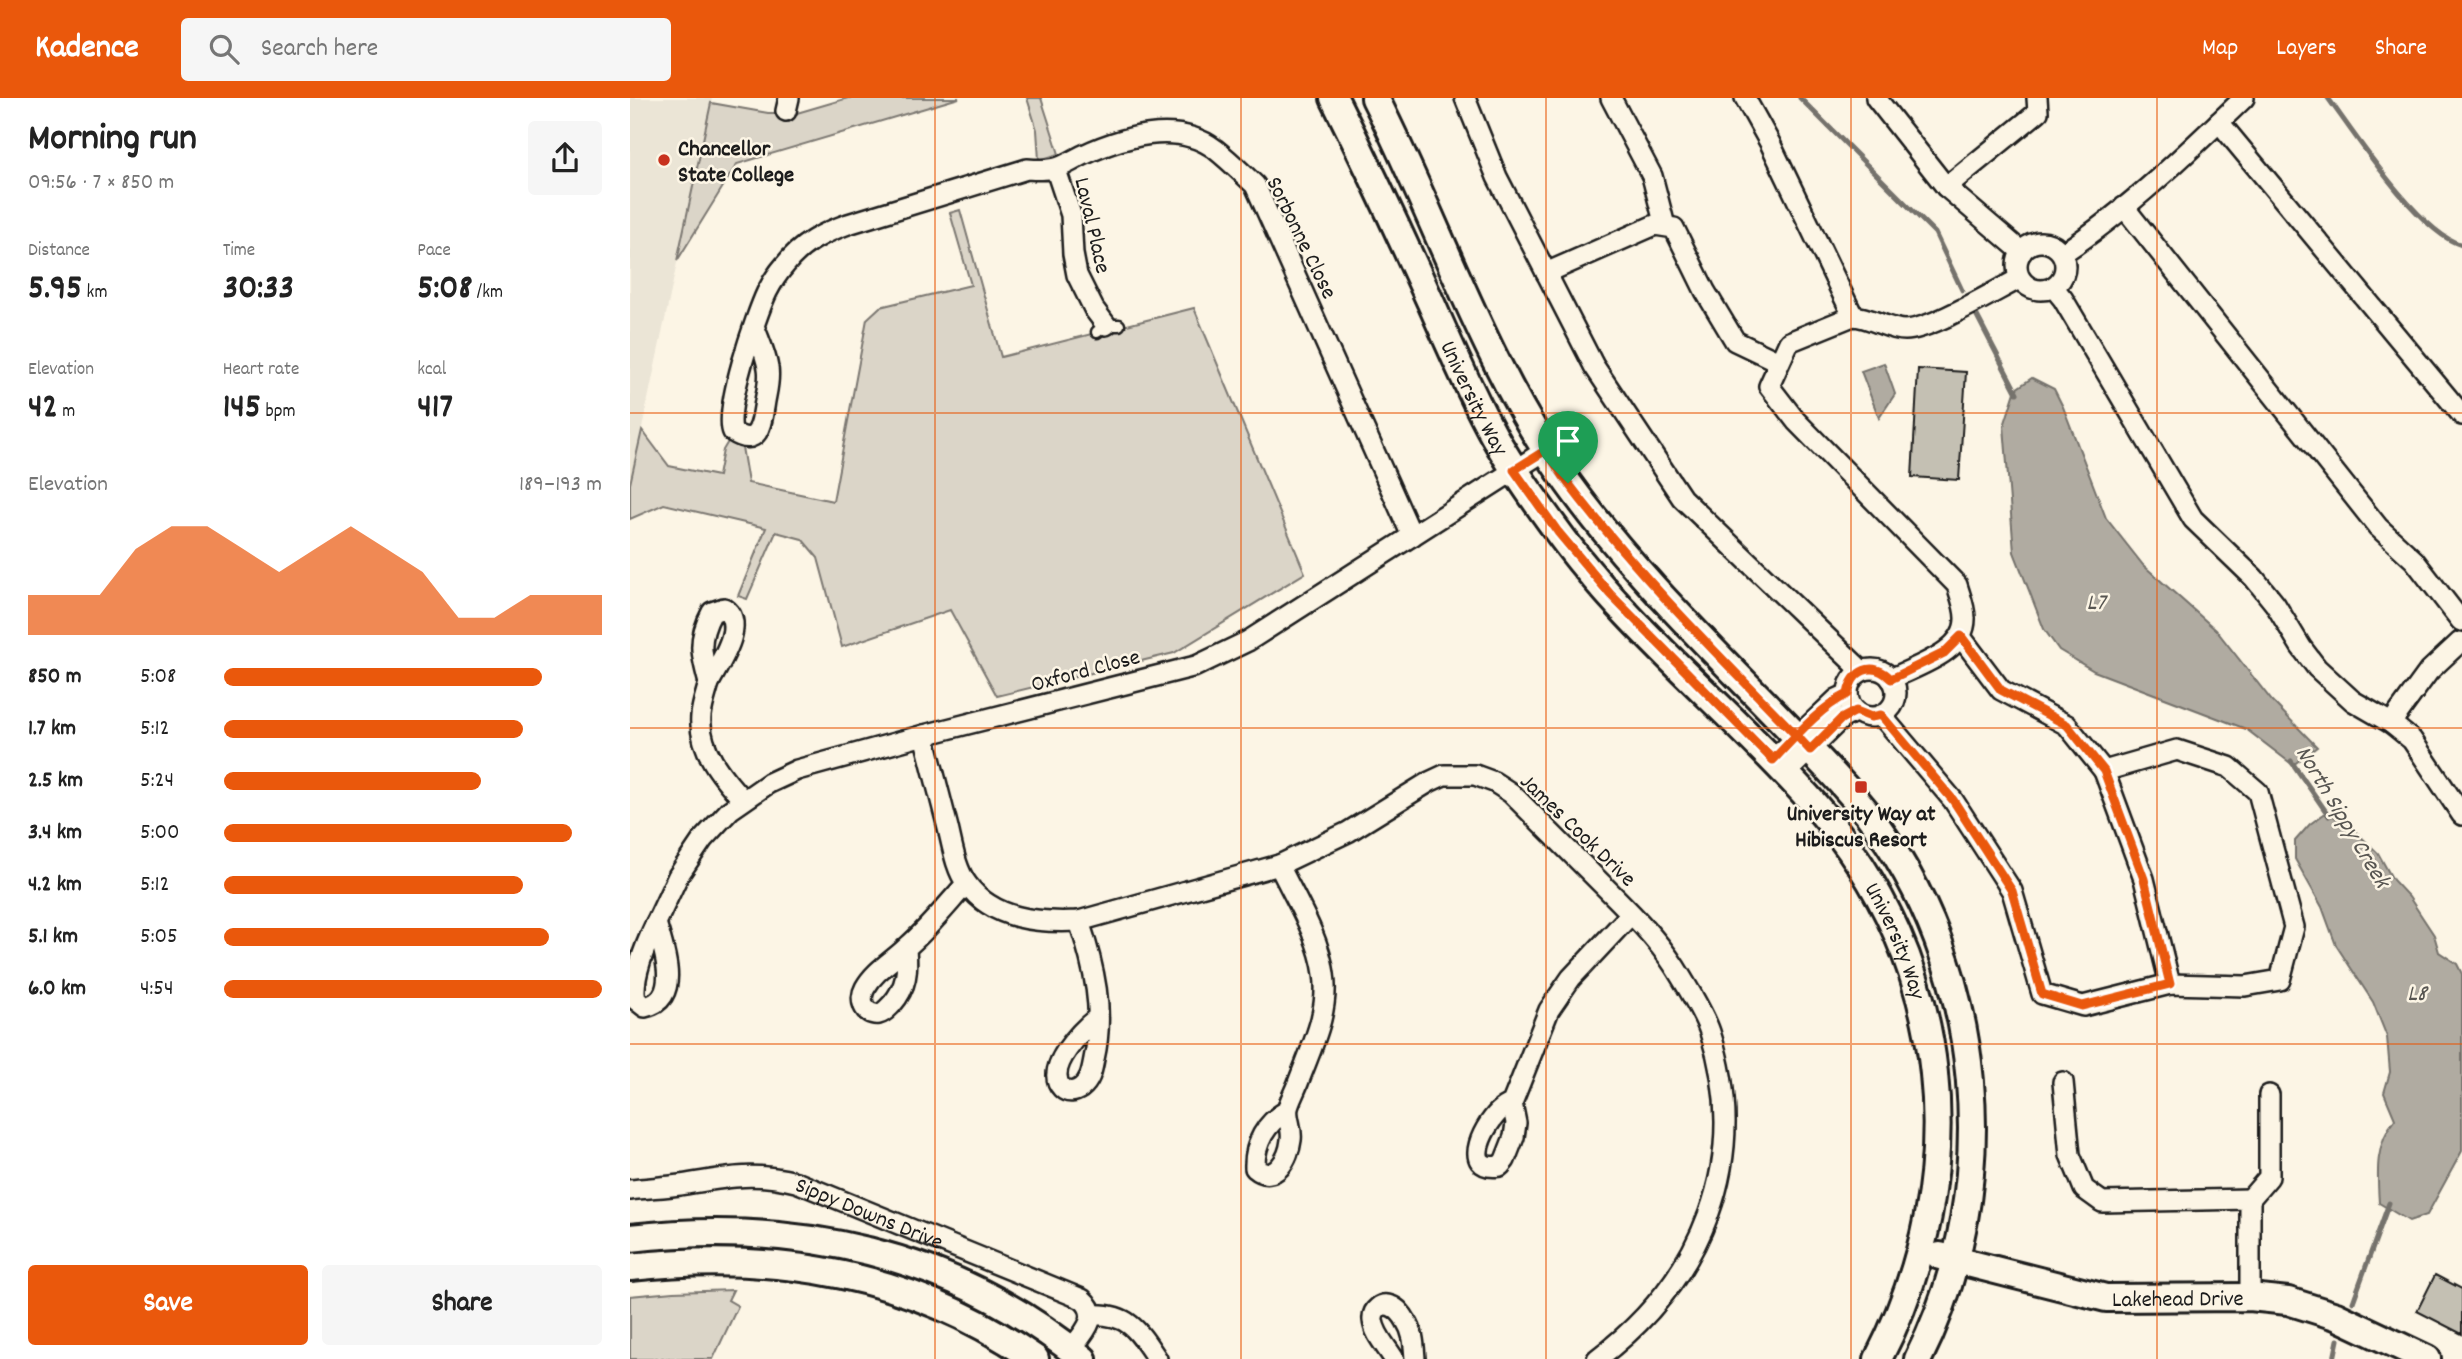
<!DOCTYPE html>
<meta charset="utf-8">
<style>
:root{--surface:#fff;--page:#f6f6f6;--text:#222;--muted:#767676;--accent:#ea580c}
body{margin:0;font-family:Dekko,sans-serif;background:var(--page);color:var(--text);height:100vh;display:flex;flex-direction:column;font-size:26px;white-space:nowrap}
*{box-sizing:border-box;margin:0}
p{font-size:23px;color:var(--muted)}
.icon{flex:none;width:38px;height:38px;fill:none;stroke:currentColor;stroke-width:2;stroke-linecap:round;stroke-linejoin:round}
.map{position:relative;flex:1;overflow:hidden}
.sheet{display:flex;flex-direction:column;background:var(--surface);width:630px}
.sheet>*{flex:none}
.pin{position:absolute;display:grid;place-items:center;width:60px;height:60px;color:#fff;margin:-72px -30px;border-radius:50% 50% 50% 0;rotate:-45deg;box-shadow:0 0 7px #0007}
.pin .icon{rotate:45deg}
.round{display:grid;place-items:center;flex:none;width:74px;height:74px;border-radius:7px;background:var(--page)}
.head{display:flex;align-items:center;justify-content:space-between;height:119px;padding:0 28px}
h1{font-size:38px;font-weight:700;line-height:52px}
.stats{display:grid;grid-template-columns:repeat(3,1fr);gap:10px;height:119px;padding:7px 28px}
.stats div{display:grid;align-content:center}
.stats b{font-size:35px;font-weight:700}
.stats small{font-size:19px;font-weight:400}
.stats p{font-size:19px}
.chart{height:196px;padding:14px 28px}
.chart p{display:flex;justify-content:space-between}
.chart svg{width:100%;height:126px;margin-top:7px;fill:var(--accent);opacity:.7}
.action{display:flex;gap:14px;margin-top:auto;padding:14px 28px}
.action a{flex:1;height:80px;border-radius:7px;background:var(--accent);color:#fff;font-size:28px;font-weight:700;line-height:80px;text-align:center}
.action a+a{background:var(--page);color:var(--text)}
ul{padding:0 28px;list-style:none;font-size:23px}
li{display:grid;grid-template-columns:112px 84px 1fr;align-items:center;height:52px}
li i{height:18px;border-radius:9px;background:var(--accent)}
header{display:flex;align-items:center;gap:42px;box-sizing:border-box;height:98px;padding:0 35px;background:var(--accent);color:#fff}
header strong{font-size:33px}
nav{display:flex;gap:38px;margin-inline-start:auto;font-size:24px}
.search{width:490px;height:63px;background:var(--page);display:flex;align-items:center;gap:18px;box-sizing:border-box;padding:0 24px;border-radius:7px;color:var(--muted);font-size:26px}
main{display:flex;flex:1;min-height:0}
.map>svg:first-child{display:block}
.built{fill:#ebe5d6}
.green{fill:#dbd5c8;stroke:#7c7872;stroke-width:2}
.water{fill:#b0aba1;stroke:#75726c;stroke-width:2}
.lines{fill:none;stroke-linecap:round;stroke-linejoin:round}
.stream{stroke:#75726c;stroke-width:5}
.building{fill:#c4c0b3;stroke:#1c1c1c;stroke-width:2}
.lane-casing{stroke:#1c1c1c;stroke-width:15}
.street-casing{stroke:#1c1c1c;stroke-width:24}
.secondary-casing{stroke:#1c1c1c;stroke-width:32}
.lane{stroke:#fcf5e5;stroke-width:10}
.street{stroke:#fcf5e5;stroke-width:19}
.secondary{stroke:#fcf5e5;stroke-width:26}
.route-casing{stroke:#fff;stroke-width:14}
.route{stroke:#ea580c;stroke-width:9}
.grid{fill:none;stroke:#e8590c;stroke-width:2;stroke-opacity:0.55}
.poi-dot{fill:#c8321e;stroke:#fcf5e5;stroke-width:2.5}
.labels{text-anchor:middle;stroke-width:5;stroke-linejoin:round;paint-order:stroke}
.poi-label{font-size:23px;font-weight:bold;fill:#1c1c1c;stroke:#fcf5e5;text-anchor:start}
.street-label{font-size:23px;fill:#1c1c1c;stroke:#fcf5e5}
.water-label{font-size:24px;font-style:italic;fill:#575551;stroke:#fcf5e5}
</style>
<header>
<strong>Kadence</strong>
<div class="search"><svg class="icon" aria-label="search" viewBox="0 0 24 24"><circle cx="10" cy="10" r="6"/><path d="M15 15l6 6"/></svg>Search here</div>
<nav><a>Map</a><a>Layers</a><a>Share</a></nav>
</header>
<main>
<section class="sheet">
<div class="head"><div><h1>Morning run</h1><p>09:56 · 7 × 850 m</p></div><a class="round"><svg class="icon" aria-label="share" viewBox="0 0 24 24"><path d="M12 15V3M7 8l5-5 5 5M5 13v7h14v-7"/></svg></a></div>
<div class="stats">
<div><p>Distance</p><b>5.95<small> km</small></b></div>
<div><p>Time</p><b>30:33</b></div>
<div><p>Pace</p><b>5:08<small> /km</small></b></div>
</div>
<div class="stats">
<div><p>Elevation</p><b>42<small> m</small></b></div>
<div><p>Heart rate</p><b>145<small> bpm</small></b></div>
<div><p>kcal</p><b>417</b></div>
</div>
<div class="chart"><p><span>Elevation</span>189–193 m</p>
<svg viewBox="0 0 160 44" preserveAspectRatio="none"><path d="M0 44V30L10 30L20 30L30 14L40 6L50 6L60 14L70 22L80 14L90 6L100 14L110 22L120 38L130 38L140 30L150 30L160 30V44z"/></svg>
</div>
<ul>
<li><b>850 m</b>5:08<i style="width:84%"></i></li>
<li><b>1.7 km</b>5:12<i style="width:79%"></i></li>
<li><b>2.5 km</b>5:24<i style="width:68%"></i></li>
<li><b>3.4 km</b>5:00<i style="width:92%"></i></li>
<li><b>4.2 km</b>5:12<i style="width:79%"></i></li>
<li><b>5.1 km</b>5:05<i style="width:86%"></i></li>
<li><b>6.0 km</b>4:54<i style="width:100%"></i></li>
</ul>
<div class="action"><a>Save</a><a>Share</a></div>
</section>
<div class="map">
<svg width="1832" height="1261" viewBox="0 0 1832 1261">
<rect width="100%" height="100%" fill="#fcf5e5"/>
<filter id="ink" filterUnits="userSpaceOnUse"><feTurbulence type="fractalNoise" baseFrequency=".0143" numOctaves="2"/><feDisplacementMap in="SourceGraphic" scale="14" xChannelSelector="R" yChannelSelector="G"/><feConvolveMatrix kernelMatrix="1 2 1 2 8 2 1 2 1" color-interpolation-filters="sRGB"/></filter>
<g filter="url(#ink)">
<polygon class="built" points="0,0 82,0 0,386"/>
<g class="green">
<polygon points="218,0 329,0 107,66 47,163 81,5 138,15 167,15"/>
<polygon points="397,0 411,0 429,56 409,62 407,32"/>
<polygon points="330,112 371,259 564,210 675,475 544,555 367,598 320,512 212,549 188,460 172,441 146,434 117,501 108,498 136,430 34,406 0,421 0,386 12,332 39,368 88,378 93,352 99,342 112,349 118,385 203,403 237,221 250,209 341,187 320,115"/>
<polygon points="103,1192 98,1202 108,1208 83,1261 0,1261 0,1198 43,1194"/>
</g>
<g class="water">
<polygon points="1254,265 1265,296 1249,320 1231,273"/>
<polygon points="1402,280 1424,291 1433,309 1476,420 1513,467 1586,532 1642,603 1687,649 1663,667 1616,631 1464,573 1429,552 1414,531 1384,454 1374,328 1386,291"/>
<path d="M 1697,714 L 1723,731 L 1748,755 L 1763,782 L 1779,799 L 1804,837 L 1809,854 L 1827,866 L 1832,876 L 1832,1053 L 1797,1117 L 1779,1123 L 1749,1105 C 1747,1074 1745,1046 1765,1021 L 1754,995 L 1760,974 L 1757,939 L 1743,904 L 1706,847 L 1692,809 L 1665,761 L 1665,743 L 1680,726 Z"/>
</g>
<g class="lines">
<g class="stream">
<polyline points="1170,0 1305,135 1332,192"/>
<path d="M 1698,0 C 1725,37 1790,136 1832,147"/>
<polyline points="1345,214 1387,295"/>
<polyline points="1661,663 1699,718"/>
<polyline points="1723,1204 1759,1105"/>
<polyline points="1704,1261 1708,1242"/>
</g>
</g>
<g class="building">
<polygon points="1288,271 1336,274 1329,382 1282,379"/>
<polygon points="1805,1177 1832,1191 1832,1236 1787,1213"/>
</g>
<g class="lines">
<g class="lane-casing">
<polyline id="lane" points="467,234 476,227 489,227"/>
</g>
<g class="street-casing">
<g id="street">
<polyline points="835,0 867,79 964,268 1052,400 1232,573"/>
<polyline points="981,0 1022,78 1035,128"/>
<polyline points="1115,0 1140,45 1223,218"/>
<polyline points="1246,0 1316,89 1392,154"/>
<polyline points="156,13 159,0"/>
<polyline points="1589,24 1832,317"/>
<polyline points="426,72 441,117 443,156 447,177 464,211 476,227"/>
<polyline points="1316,89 1408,14 1407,0"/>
<polyline points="1494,109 1748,429 1784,462 1831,523"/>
<circle cx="1411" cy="168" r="24"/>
<path d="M 1433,155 C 1499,111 1557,55 1614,0"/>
<polyline points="916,175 1025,127 1044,130 1075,193 1105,243 1149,264"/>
<polyline points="1424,190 1433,201 1563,421 1624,480 1645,506 1671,549 1687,570 1723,603 1761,625 1782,642 1832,717"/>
<path d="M 124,228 C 129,242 136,256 138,270 C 140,281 137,292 135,303 C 132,322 130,352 103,334 C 93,314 126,217 137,194 C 142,184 148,175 155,167 C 171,146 193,135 218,126 L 397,71 C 435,74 431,66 462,53 C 500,37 549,24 585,51 C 599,62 612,75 625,87 L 782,438"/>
<path d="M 94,510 C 118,526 88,567 79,585 C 71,556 67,542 82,514 Z"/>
<circle cx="1242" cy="595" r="24"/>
<path d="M 1261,581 C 1286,568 1336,554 1335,520 C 1335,509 1330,497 1327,487 L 1166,323 L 1139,288 L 1159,244 L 1223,218 C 1241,219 1259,232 1275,232 C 1302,231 1363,194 1389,181"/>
<path d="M 79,585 C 76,596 72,607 71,618 C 68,651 92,679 113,702"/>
<polyline points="1251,617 1323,702 1382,793 1412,896 1453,908 1540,886 1615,888 1650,882 1664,829 1628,694 1599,669 1547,652 1474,673 1437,627 1371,592 1331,539"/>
<polyline points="1761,625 1799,573 1830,544"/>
<path d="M 294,637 C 302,667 309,696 317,726 C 322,745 325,770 337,786 C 363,822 409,825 449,823 L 649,767 L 718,734 L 799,684 L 814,677 L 845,677 L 864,684 L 881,695 C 911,725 941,755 971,785 C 997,811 1025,838 1045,869 C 1055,885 1074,916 1080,934 C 1122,1062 1072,1182 967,1261"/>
<polyline points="1143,662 1207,601 1218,596"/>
<polyline points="1474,673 1514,781 1540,886"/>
<polyline points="1156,675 1211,621 1226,613"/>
<path d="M 649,767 C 665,801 689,838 694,876 C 700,914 681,950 668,985 C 665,993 660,1002 658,1010 C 656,1020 663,1031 661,1042 C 659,1060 645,1087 625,1070 C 624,1046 636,1024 657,1013"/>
<path d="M 449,823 C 464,868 475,914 464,961 C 462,971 461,982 451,990 C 445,994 438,996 432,990 C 413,970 453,931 468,919"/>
<polyline points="26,825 48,778 73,741 100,712 139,685 167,672 294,637 566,568 618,543 916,352"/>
<path d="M 26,825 C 33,849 53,901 15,909 L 6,902 C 1,881 17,844 26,825 Z"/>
<path d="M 276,851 C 278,872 277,889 262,906 C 258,910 254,915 249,916 C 233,918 229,901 235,890 C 245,872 263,863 277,849 C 299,830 317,807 336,786"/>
<polyline points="1433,984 1440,1057 1454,1091 1472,1104 1620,1101 1620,1199"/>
<path d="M 882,1005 C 879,1007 875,1008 872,1011 C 856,1023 828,1074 870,1068 L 875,1062 L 884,1039 L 886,1025 L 882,1005 L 919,912 L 941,880 L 1001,816"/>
<path id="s1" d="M 0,1092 C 17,1090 34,1089 50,1087 C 94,1080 121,1073 166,1084 L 452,1201 C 472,1218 453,1236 441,1251"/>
<polyline points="1620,1101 1639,1079 1639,997"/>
<path d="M 461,1217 C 498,1215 508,1232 527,1261"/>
<path d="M 764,1261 C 757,1249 744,1236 743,1222 C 742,1212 751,1204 761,1208 C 767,1210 773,1217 776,1223 C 784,1235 784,1248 785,1261"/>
</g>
</g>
<g class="secondary-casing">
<g id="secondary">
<path id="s2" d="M 704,0 C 738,68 770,136 801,205 C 821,250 840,295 864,338 C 882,370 903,400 925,430 C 999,533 1101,612 1185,707 C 1323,864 1343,1078 1248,1261"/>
<path d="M 745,0 C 810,128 854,267 938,385 C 999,470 1075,544 1148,619 C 1178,650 1210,681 1237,715 C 1356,868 1375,1089 1288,1261"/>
<path d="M 0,1140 C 165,1121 322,1154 453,1261"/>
<path id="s3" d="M 1310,1158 L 1476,1200 L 1620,1199 L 1658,1203 L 1706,1218 L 1797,1261"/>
<path d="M 0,1169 C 146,1153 283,1175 405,1261"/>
</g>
</g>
<use href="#lane" class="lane"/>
<use href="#street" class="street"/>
<use href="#secondary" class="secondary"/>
</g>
</g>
<g class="lines" filter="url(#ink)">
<g class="route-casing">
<path id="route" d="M 938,385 L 916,352 L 884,372 L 928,434 L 980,496 L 1143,662 C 1165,639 1189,610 1218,596 C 1222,572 1243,562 1261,581 L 1314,555 L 1331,538 L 1371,592 L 1437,627 L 1474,673 L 1514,781 L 1540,886 L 1452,908 L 1412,896 L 1382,793 L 1323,702 L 1251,617 L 1241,619 L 1226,613 L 1211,621 L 1180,652 L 1167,638 C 1087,556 1007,476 938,385"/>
</g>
<use href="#route" class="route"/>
</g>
<path class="grid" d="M 305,0 L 305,1261M 611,0 L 611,1261M 916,0 L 916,1261M 1221,0 L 1221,1261M 1527,0 L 1527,1261M 0,315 L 1832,315M 0,630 L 1832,630M 0,946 L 1832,946"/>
<g class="poi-dot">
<circle cx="34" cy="62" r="7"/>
<rect x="1224" y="682" width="14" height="14" rx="3.5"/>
</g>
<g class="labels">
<g class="poi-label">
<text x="48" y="57">Chancellor<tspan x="48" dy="26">State College</tspan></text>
<text x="1231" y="722" text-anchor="middle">University Way at<tspan x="1231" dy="26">Hibiscus Resort</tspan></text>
</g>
<g class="street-label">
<text transform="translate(464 127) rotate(77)" y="8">Laval Place</text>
<text transform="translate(673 139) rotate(64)" y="8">Sorbonne Close</text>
<text dy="8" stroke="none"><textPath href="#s2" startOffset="331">University Way</textPath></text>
<text transform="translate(455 571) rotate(-15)" y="8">Oxford Close</text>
<text transform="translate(949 731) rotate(44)" y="8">James Cook Drive</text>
<text dy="8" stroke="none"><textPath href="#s2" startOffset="1024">University Way</textPath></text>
<text dy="8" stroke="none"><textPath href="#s1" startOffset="247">Sippy Downs Drive</textPath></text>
<text dy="8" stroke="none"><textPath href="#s3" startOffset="243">Lakehead Drive</textPath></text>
</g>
<g class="water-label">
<text x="1466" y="511">L7</text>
<text transform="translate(1714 718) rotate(59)" y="8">North Sippy Creek</text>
<text x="1787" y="902">L8</text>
</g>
</g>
</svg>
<div class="pin" style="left:938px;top:385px;background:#1e9e55"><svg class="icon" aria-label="arrive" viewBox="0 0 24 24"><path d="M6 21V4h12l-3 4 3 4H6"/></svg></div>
</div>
</main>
